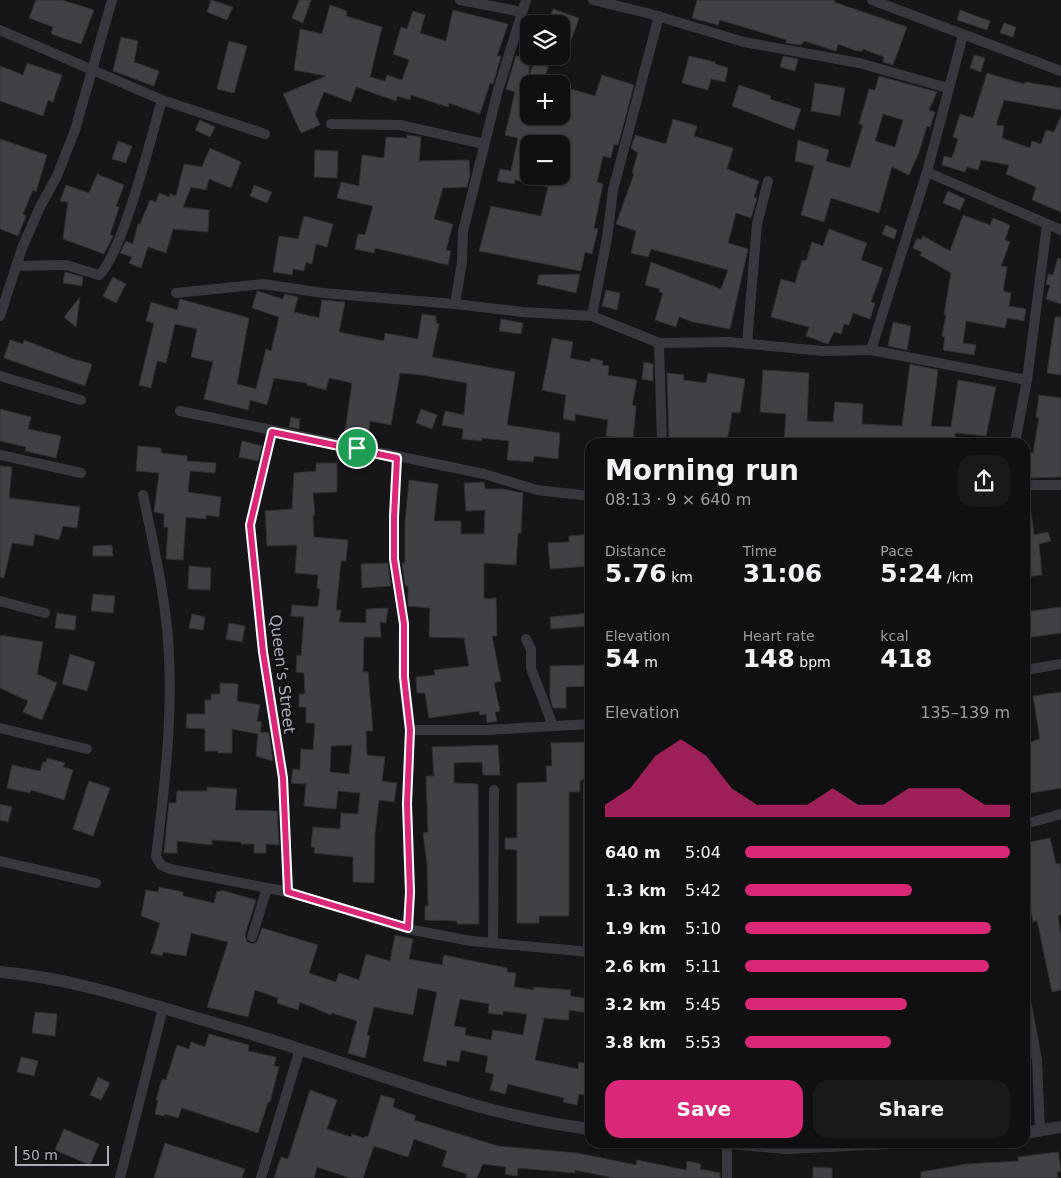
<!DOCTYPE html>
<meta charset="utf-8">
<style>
:root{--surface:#101012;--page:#19191b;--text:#f1f3f6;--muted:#9c9d9f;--line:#303032;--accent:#db2777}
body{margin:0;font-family:"DejaVu Sans",sans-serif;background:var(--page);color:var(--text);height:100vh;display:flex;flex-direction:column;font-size:19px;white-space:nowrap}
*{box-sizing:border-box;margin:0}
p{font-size:16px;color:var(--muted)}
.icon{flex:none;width:28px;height:28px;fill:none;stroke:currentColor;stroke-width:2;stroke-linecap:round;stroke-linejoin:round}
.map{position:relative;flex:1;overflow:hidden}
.panel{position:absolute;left:585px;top:438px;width:445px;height:710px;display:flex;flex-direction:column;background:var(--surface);border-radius:15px;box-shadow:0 1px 4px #0004,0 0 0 1px var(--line)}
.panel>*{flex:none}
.tools{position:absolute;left:520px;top:15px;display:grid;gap:10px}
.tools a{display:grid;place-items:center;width:50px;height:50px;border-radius:10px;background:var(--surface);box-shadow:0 1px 4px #0004,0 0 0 1px var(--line);font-size:25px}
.scale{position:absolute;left:15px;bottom:12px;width:94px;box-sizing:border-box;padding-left:5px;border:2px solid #a8adb8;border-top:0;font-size:14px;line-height:18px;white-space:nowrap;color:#a8adb8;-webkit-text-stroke:4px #111113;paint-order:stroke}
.pin{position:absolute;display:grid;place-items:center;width:42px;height:42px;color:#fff;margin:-21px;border:2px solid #fff;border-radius:50%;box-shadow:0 1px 5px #0007}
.round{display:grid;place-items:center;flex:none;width:52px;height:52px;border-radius:15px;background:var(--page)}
.summary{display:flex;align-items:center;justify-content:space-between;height:85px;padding:0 20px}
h1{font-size:28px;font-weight:700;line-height:38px}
.figures{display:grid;grid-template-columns:repeat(3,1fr);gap:8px;height:85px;padding:5px 20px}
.figures div{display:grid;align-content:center}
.figures b{font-size:25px;font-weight:700}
.figures small{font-size:14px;font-weight:400}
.figures p{font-size:14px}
.chart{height:140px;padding:10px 20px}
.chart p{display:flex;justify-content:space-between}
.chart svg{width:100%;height:90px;margin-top:5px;fill:var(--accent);opacity:.7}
.button{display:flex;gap:10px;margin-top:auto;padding:10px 20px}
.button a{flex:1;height:58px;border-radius:15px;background:var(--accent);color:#fff;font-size:20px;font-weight:700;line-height:58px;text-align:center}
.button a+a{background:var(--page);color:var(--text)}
ul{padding:0 20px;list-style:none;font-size:16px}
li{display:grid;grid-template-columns:80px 60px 1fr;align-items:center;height:38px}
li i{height:12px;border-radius:6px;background:var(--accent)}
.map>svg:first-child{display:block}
.building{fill:#404145;stroke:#303034;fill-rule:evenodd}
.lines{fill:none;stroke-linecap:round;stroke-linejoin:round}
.minor{stroke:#37383d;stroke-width:10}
.tertiary{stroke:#37383d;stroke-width:12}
.route-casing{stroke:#fff;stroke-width:10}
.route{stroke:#db2777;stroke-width:6}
.labels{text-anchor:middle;stroke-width:4.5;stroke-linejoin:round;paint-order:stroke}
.street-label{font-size:16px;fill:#a8adb8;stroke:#111113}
</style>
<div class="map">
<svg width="1061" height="1178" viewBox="0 0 1061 1178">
<rect width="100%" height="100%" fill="#161618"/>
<g class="building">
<polygon points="36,0 62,0 94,10 81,44 51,34 53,27 29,18"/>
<polygon points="211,0 233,7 227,20 207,12"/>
<polygon points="299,0 311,0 303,23 292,18"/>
<polygon points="697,0 835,0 834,2 907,27 893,65 883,62 884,57 863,49 862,51 857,51 838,44 836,51 804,41 801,45 786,43 787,40 720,20 718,25 692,18"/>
<polygon points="330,5 347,11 346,16 382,27 370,77 385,81 387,75 402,80 409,60 393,54 401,27 407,29 413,11 425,15 420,33 446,41 453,10 508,24 497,56 501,56 493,84 490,83 480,114 449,103 448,107 411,95 410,100 397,96 396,101 356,87 351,102 324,92 315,114 320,125 301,133 283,94 326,76 294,70 300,29 322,34"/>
<polygon points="553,9 579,18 569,46 561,43 561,24 547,24"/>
<polygon points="960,10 990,21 987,30 957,20"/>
<polygon points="1004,23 1016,27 1013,37 1000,33"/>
<polygon points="121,37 138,41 134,62 159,71 154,86 113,71"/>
<polygon points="229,41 247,46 234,93 217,89"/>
<polygon points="974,55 985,58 981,72 970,68"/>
<path d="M 516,56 L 529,56 L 529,76 L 536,56 L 551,56 L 543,84 L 529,84 L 529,116 L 561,116 L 561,86 L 595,96 L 602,75 L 634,85 L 618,145 L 614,144 L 611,158 L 603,156 L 597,182 L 603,184 L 594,228 L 598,229 L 592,254 L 585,252 L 581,271 L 479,251 L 491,206 L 541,216 L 548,187 L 515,180 L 514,184 L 497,181 L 500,169 L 511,171 L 518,138 L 505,135 L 515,92 L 506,89 ZM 529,137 L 561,144 L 561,176 L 529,176 Z"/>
<polygon points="689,56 715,62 715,64 728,68 725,82 711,79 708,90 682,83"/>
<polygon points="783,56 798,59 795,71 780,67"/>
<polygon points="27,63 62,75 53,102 48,100 43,116 0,101 0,66 23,75"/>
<polygon points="987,73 1024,84 1025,82 1061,88 1061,110 1004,100 996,125 1004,126 1002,138 1030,148 1032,141 1041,144 1046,130 1054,132 1061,116 1061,212 1032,200 1036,187 1006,174 1009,165 981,160 978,170 967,167 965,172 942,165 944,156 952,158 958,139 953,137 960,114 973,118"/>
<path d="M 879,76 L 937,92 L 929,110 L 935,112 L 930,127 L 927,126 L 919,152 L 909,175 L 892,167 L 879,213 L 831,198 L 824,222 L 801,215 L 814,166 L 795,161 L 798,140 L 829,150 L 826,161 L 850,168 L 863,125 L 859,124 L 869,89 L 875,90 ZM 883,114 L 903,120 L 895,147 L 875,141 Z"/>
<polygon points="815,83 845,88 840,116 811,111"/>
<polygon points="739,85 771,96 770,99 801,109 794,130 732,106"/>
<polygon points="673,119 697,126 694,136 733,148 727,169 759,181 754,197 757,198 751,218 736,213 728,243 748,249 730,329 693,322 679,317 676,327 655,320 663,293 659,292 660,289 645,285 651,262 721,289 728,270 651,249 648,257 631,253 636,231 616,224 634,174 632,173 638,153 631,148 635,135 666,144"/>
<polygon points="200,120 215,127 210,137 195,130"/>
<polygon points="407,135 421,137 419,161 469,160 470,174 467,187 443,188 434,219 453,224 446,250 451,251 448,265 375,248 374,253 355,249 358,234 365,235 373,206 337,198 341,182 359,186 362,155 384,158 386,137 407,138"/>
<polygon points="0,139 47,155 36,192 33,190 23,214 26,216 18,236 0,229"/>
<polygon points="118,141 132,146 126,163 112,159"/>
<polygon points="210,148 241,162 231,188 209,179 206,190 191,187 183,207 209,210 208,232 173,229 166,253 148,247 141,268 129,263 132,257 120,253 126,241 133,244 138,224 140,224 150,200 156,202 159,193 169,197 170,194 176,196 184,164 202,167"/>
<polygon points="315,150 338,151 337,178 314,177"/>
<polygon points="97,174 124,185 116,206 119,207 110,235 113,236 104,254 63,239 68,202 60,201 66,185 89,193"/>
<polygon points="254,185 272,192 267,203 250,196"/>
<polygon points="948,191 965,199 960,210 943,203"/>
<polygon points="963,215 990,225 993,218 1010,225 1005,240 1010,242 1001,266 1007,267 1003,291 1011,293 1009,306 1026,309 1024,321 1007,318 1005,328 966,321 963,343 976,345 974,355 943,350 945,337 942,336 946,315 944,315 951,273 920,255 922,252 913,248 917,238 921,240 923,236 950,251"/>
<polygon points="304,216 333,224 327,247 316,244 312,264 306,262 304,271 293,269 292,275 273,272 279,236 298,239"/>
<polygon points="886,225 897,230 894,239 882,234"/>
<polygon points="829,229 867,243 861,260 883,268 871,302 875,303 870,319 853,313 849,325 844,324 841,334 834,332 828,344 806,336 809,327 771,317 781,279 795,283 802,260 806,261 812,242 823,246"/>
<polygon points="1058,258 1061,259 1061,304 1046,299 1050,285 1046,284 1048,274 1053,275"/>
<polygon points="65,272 83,277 82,286 63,283"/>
<polygon points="580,274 576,293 537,284 539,275"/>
<polygon points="113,277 126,284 116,303 103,296"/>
<polygon points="606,290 620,293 617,310 602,306"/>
<polygon points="257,291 283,299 285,294 298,297 294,312 319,318 322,300 345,302 339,332 384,341 385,333 418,339 422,314 436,316 436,323 439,324 432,357 515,372 507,425 560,433 558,459 534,456 533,462 507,460 509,441 482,438 482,441 462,439 463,429 442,425 445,411 464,415 467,383 421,375 400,373 391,425 370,421 368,436 345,432 352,383 329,378 326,390 307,385 307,383 274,378 267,405 250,400 248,410 204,399 213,362 191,357 197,329 175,324 166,363 157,361 151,388 139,385 154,323 146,321 151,302 177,310 180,299 249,318 237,384 256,389 266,349 271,351 279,317 252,308"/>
<polygon points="80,297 76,327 64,317"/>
<polygon points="1055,317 1061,317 1061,375 1047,373"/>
<polygon points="501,319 523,323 521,334 499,331"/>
<polygon points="893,322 911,326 907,350 888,346"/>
<polygon points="552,338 573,342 570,358 590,362 591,358 603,361 602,365 609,366 608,375 637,380 632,405 636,406 633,439 606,436 608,420 575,414 575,421 563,419 566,395 542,390"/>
<polygon points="10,340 23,344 24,340 73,359 92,364 85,386 4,358"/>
<polygon points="644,362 653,364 653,381 642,379"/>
<polygon points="910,364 938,370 931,426 951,427 958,380 996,387 986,436 955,433 955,442 784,442 786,414 760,412 763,370 809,373 807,421 833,422 835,402 863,404 862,424 902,426"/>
<polygon points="667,373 684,375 683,380 706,383 708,373 745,379 740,413 732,412 727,442 696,439 696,442 669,439"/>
<polygon points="1039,395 1061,398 1061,477 1026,478 1029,452 1033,453 1039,418 1036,417"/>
<polygon points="0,409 31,417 28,429 61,436 56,458 25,451 26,447 0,441"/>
<polygon points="421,409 437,415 432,429 416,423"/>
<polygon points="291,417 300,419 299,429 289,427"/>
<polygon points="242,441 262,446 258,461 239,457"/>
<polygon points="138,446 161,448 161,453 187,456 187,461 216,463 215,473 190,471 188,492 221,497 219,517 206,515 206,519 186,517 183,560 166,559 168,527 164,527 164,514 154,512 159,473 136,471"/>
<path d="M 316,463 L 337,463 L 337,492 L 313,493 L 315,515 L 313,516 L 314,537 L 348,540 L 346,561 L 341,561 L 336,610 L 341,610 L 339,622 L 366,623 L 366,609 L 388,608 L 386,623 L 380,622 L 381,637 L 364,637 L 363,672 L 368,672 L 373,731 L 366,731 L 367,755 L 385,757 L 382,781 L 397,783 L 394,802 L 379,800 L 375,833 L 374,883 L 353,882 L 353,857 L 314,853 L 315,847 L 311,847 L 313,827 L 340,829 L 341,813 L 358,814 L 360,793 L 338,791 L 336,809 L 304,806 L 306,784 L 291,783 L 293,769 L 300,770 L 301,749 L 313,750 L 315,723 L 306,723 L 306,707 L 299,707 L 299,694 L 305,694 L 304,673 L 296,672 L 297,655 L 301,656 L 304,617 L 291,616 L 292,605 L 318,607 L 320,589 L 317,588 L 318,575 L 295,573 L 297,545 L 267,546 L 265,511 L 292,509 L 294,473 L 316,471 ZM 352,745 L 349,774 L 330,772 L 331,746 Z"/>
<polygon points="0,466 12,467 9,498 80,507 77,528 63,526 59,540 35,534 33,546 12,543 4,578 0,577"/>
<polygon points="409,480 438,484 434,521 461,521 461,534 484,534 485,510 466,511 464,483 484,482 485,489 503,489 523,493 521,533 518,533 516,565 484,563 484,599 496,598 497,636 492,636 501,681 494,683 500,711 495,712 497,721 487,723 486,714 480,715 479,711 429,718 425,693 417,693 416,677 435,675 434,670 469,666 464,638 429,637 430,608 408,606 408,586 405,586 402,563 405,563 405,522"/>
<polygon points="1031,512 1034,535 1048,532 1051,541 1039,544 1042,575 1025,577 1025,513"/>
<polygon points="590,534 590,566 550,569 548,543 569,542 569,536"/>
<polygon points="112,545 113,556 93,556 93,546"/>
<polygon points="388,563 391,586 362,588 361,564"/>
<polygon points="189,566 211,568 210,590 188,589"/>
<polygon points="93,594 115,596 113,613 91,611"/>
<polygon points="1061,607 1061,633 1025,638 1025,612"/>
<polygon points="57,613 76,616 75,630 55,628"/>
<polygon points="590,613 590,626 551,629 550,617"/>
<polygon points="192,614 205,617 203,630 189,628"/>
<polygon points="229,623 245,626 242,642 226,639"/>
<polygon points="0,635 43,642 37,674 57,683 42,720 23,712 28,701 0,688"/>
<polygon points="70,654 95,662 87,691 62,684"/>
<polygon points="590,665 590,686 566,687 566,708 553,708 550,698 550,666"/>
<polygon points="220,683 238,684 237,701 260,705 257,721 262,722 260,732 269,733 273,761 256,756 258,734 232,729 232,753 218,753 218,751 205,751 205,729 186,728 187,714 205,714 205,700 211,700 211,694 220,694"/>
<polygon points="1061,692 1061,788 1025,794 1025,744 1040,739 1033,696"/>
<polygon points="586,742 588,777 580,781 580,792 569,792 569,916 539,916 539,923 517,923 517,850 505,849 505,838 517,838 517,783 547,782 546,766 552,766 551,743"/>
<polygon points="498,745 500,775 483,775 482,762 454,763 454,783 478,784 479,924 457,924 457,921 425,920 425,906 428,906 427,863 423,833 428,832 426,776 434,776 432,747"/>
<polygon points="47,758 65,763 63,767 73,770 64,800 31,790 30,793 7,788 12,765 40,771 43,762 46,763"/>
<polygon points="89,781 110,788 93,836 73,829"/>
<polygon points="207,787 237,789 235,810 277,811 279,845 266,844 266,853 254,853 254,844 241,844 241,842 212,840 212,845 177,841 177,853 164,853 169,803 176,803 177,791 207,791"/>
<polygon points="0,804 12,807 8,822 0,820"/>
<polygon points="1050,838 1056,864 1060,863 1061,870 1061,915 1058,915 1061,936 1061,990 1052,992 1037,920 1033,922 1027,892 1025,893 1025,843"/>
<path d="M 159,887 L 183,892 L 183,896 L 214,903 L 217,891 L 221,892 L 221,890 L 256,900 L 245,935 L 247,942 L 253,944 L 257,942 L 262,928 L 318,945 L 309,973 L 336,982 L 339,973 L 359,980 L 366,954 L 390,961 L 395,935 L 413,939 L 409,959 L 442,965 L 444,955 L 507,968 L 507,972 L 516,973 L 514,987 L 534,990 L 534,987 L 571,990 L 570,996 L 590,999 L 590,1008 L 587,1008 L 587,1013 L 569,1010 L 569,1020 L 544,1018 L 535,1060 L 578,1069 L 579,1062 L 590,1064 L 590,1096 L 579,1094 L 577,1105 L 563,1102 L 564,1098 L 508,1084 L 505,1094 L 490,1090 L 494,1074 L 485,1072 L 488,1056 L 461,1050 L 459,1062 L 447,1060 L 446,1066 L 423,1061 L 437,992 L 418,988 L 413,1015 L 374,1007 L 367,1035 L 370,1036 L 365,1058 L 348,1053 L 357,1021 L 332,1013 L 331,1015 L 300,1002 L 298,1010 L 277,1003 L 278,998 L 255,990 L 248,1017 L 207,1007 L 228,942 L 191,933 L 186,956 L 163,952 L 162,956 L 151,953 L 160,923 L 141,916 L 146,890 L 158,892 ZM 460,999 L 489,1004 L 488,1013 L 503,1015 L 503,1011 L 527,1014 L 523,1035 L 493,1030 L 491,1040 L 465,1035 L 466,1028 L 454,1026 Z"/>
<polygon points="35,1012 57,1014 55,1036 32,1033"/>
<polygon points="209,1034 249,1045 248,1051 276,1057 274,1066 279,1067 270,1102 268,1102 258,1133 182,1108 178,1118 165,1114 164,1116 155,1114 158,1100 156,1100 162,1079 166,1080 177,1045 189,1049 191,1042 205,1047"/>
<polygon points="21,1057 38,1061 34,1076 17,1072"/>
<polygon points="98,1077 110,1083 101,1100 90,1095"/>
<polygon points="310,1090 337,1100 327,1129 351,1137 352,1134 364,1138 365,1136 368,1137 381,1095 395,1099 393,1107 416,1116 414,1120 498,1146 577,1153 636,1165 637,1160 686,1170 687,1161 701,1164 700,1169 720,1173 720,1178 614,1178 575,1170 575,1173 518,1168 517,1176 505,1174 506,1167 484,1164 482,1165 477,1178 466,1178 467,1174 442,1166 447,1151 414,1139 408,1157 374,1146 363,1178 350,1178 317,1167 314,1178 274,1178 281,1157 288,1159"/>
<polygon points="64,1129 99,1144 90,1165 55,1150"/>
<polygon points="165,1143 245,1169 242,1178 154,1178"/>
<polygon points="1058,1152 1061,1171 1057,1172 1058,1178 921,1178 921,1172 967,1164 1019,1161 1018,1157"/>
<polygon points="813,1167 832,1168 832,1178 813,1178"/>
</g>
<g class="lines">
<g class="minor">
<polyline points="460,0 522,12"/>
<polyline points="593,0 647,13 744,42 859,63 948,88"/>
<polyline points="872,0 1061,71"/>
<polyline points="0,30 162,100 265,134"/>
<polyline points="963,35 927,172 1061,230"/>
<polyline points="331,124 400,125 484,144"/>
<path d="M 17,266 L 66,265 L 99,275 C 123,253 151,137 162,100"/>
<polyline points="176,293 263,284 323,293 455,304 522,312 592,316 659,343 729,342 823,351 871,350 1027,380"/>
<polyline points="455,304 462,262 463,231 498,90 526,0"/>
<polyline points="0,316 22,248 40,207 57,176 75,130 112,0"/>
<polyline points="592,316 607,238 613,190 659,16"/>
<polyline points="659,343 662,442"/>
<polyline points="747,344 757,224 768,181"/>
<polyline points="871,350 927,172"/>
<polyline points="0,376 81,400"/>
<polyline points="180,411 484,474 537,490 590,496"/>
<polyline points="272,432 250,525 263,652 283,778 288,892"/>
<polyline points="1015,442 1027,380 1047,225"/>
<polyline points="0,455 81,473"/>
<polyline points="397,458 394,517 394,559 404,623 403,677 410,730 407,804 410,892 408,929"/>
<polyline points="1025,485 1061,485"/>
<path d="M 143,495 C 151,533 160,572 165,611 C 176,692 166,776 156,857 L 161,865 L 170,869 L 288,892 L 408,929 L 471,941 L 590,952"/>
<polyline points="0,601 45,613"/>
<polyline points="526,639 531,649 531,668 553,726"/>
<polyline points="1025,670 1061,664"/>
<polyline points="0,728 87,749"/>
<polyline points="410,730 488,730 590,724"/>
<polyline points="588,784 588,952"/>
<polyline points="1025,824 1061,814"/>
<polyline points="0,861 96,883"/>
<polyline points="252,937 267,888"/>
<polyline points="493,943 494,790"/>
<polyline points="1025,995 1037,1060 1040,1131"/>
<polyline points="120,1178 163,1008"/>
<polyline points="261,1178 300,1049"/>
<polyline points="727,1178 727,1144"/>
</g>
<g class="tertiary">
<path d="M 0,972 C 62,977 120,995 180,1013 C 220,1025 260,1036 299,1049 C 397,1080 487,1116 590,1129"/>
<polyline points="1025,1133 1061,1127"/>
<polyline points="715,1142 787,1148 909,1142"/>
</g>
</g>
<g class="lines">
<g class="route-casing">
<polygon id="route" points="272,432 397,458 394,517 394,559 404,624 404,677 410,730 407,804 410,892 408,928 288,892 283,778 263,652 250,525"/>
</g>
<use href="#route" class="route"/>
</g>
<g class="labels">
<g class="street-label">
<text transform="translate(283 674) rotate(83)" y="6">Queen’s Street</text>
</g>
</g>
</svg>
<div class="tools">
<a><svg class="icon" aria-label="layers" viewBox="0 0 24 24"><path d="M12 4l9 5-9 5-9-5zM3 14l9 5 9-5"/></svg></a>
<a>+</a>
<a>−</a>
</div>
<div class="scale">50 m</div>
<div class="pin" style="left:357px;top:448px;background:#1e9e55"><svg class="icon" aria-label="arrive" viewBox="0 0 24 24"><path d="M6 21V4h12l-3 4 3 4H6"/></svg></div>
<section class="panel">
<div class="summary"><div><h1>Morning run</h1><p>08:13 · 9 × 640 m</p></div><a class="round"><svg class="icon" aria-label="share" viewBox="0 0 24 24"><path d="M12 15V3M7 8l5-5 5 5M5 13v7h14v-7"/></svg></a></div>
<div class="figures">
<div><p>Distance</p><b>5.76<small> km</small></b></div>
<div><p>Time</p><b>31:06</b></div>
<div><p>Pace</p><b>5:24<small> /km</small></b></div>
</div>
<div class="figures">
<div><p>Elevation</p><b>54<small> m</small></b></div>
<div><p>Heart rate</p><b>148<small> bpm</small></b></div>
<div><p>kcal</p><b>418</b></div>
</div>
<div class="chart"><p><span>Elevation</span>135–139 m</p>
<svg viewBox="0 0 160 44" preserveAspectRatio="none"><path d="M0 44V38L10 30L20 14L30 6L40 14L50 30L60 38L70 38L80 38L90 30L100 38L110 38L120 30L130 30L140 30L150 38L160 38V44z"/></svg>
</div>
<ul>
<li><b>640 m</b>5:04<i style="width:100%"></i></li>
<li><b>1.3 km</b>5:42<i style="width:63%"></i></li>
<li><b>1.9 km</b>5:10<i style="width:93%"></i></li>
<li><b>2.6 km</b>5:11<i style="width:92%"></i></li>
<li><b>3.2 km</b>5:45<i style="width:61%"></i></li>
<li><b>3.8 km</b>5:53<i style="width:55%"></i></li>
</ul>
<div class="button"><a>Save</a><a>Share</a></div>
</section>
</div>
